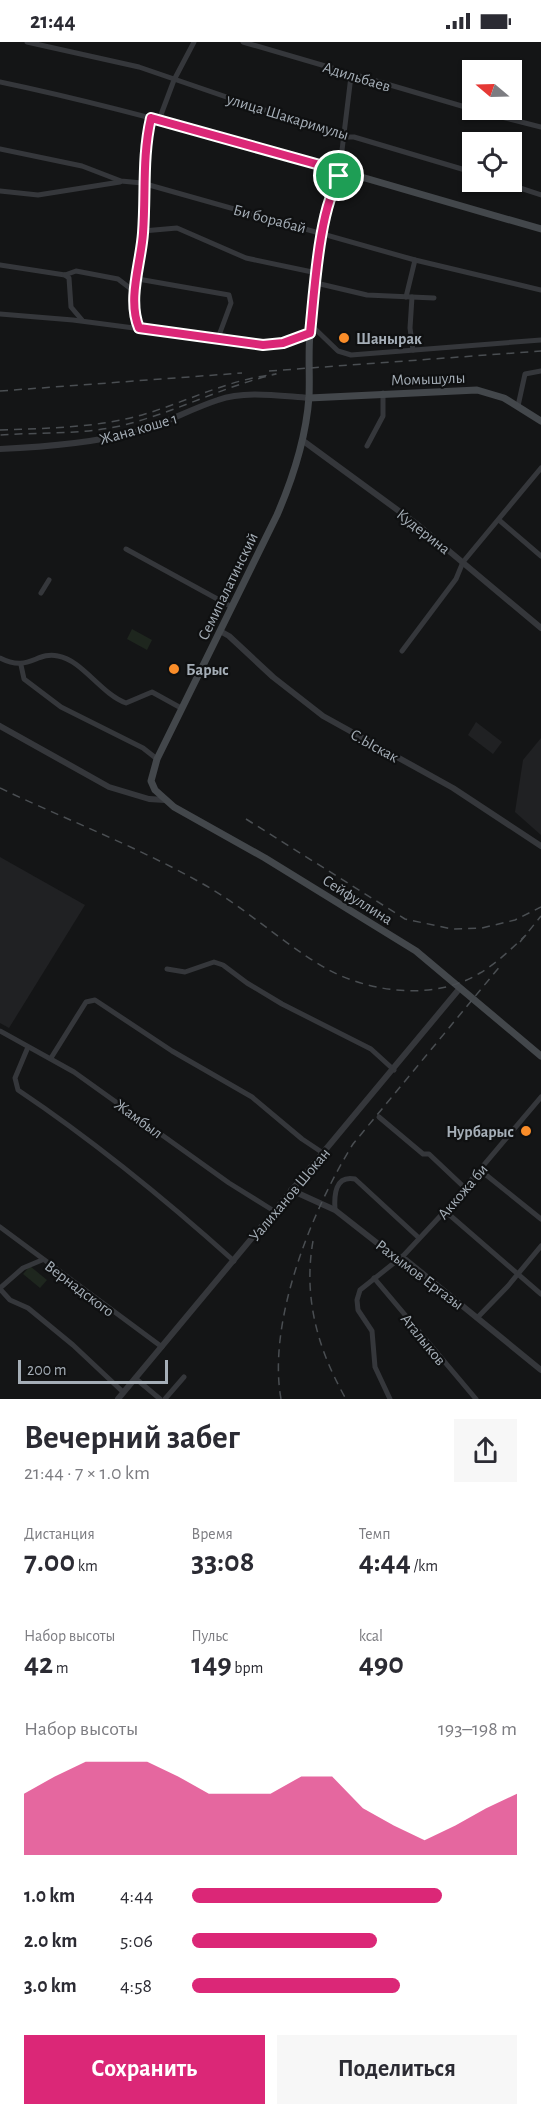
<!DOCTYPE html>
<html lang="ru">
<meta charset="utf-8">
<style>
:root{--surface:#fff;--page:#f7f7f7;--text:#2b2b33;--muted:#7c7c81;--accent:#db2777}
body{margin:0;font-family:"Alegreya Sans",sans-serif;background:var(--page);color:var(--text);height:100vh;display:flex;flex-direction:column;font-size:22px;white-space:nowrap}
*{box-sizing:border-box;margin:0}
p{font-size:20px;color:var(--muted)}
.icon{flex:none;width:33px;height:33px;fill:none;stroke:currentColor;stroke-width:2;stroke-linecap:round;stroke-linejoin:round}
.map{position:relative;height:1357px;overflow:hidden}
.drawer{display:flex;flex-direction:column;background:var(--surface);flex:1}
.drawer>*{flex:none}
.needle{width:39px;rotate:289deg}
.buttons{position:absolute;left:462px;top:18px;display:grid;gap:12px}
.buttons a{display:grid;place-items:center;width:60px;height:60px;border-radius:0px;background:var(--surface);box-shadow:0 2px 4px #0004;font-size:30px}
.scale{position:absolute;left:18px;bottom:15px;width:150px;box-sizing:border-box;padding-left:6px;border:3px solid #a5aeb7;border-top:0;font-size:16px;line-height:21px;white-space:nowrap;color:#a5aeb7;-webkit-text-stroke:4px #0f1011;paint-order:stroke}
.pin{position:absolute;display:grid;place-items:center;width:51px;height:51px;color:#fff;margin:-26px;border:3px solid #fff;border-radius:50%;box-shadow:0 2px 6px #0007}
.round{display:grid;place-items:center;flex:none;width:63px;height:63px;border-radius:0px;background:var(--page)}
.head{display:flex;align-items:center;justify-content:space-between;height:102px;padding:0 24px}
h1{font-size:33px;font-weight:700;line-height:45px}
.figures{display:grid;grid-template-columns:repeat(3,1fr);gap:9px;height:102px;padding:6px 24px}
.figures div{display:grid;align-content:center}
.figures b{font-size:30px;font-weight:700}
.figures small{font-size:16px;font-weight:400}
.figures p{font-size:16px}
.chart{height:168px;padding:12px 24px}
.chart p{display:flex;justify-content:space-between}
.chart svg{width:100%;height:108px;margin-top:6px;fill:var(--accent);opacity:.7}
.cta{display:flex;gap:12px;margin-top:auto;padding:12px 24px}
.cta a{flex:1;height:69px;border-radius:0px;background:var(--accent);color:#fff;font-size:24px;font-weight:700;line-height:69px;text-align:center}
.cta a+a{background:var(--page);color:var(--text)}
ul{padding:0 24px;list-style:none;font-size:20px}
li{display:grid;grid-template-columns:96px 72px 1fr;align-items:center;height:45px}
li i{height:15px;border-radius:8px;background:var(--accent)}
.status{display:flex;justify-content:space-between;align-items:center;height:42px;padding:0 30px;background:var(--surface);direction:ltr}
.status svg{height:16px;fill:currentColor}
.map>svg:first-child{display:block}
.built{fill:#202123}
.green{fill:#1e261e}
.lines{fill:none;stroke-linecap:round;stroke-linejoin:round}
.minor{stroke:#35373b;stroke-width:5}
.tertiary{stroke:#35373b;stroke-width:6}
.secondary{stroke:#43474b;stroke-width:7}
.rail{stroke:#4a4e52;stroke-width:1.5;stroke-dasharray:8 6;stroke-linecap:butt}
.route-casing{stroke:#fff;stroke-width:12}
.route{stroke:#db2777;stroke-width:8}
.poi-dot{fill:#fa8d29;stroke:#0f1011;stroke-width:2}
.labels{text-anchor:middle;stroke-width:4.5;stroke-linejoin:round;paint-order:stroke}
.street-label{font-size:16px;fill:#a5aeb7;stroke:#0f1011}
.poi-label{font-size:16px;font-weight:bold;fill:#a5aeb7;stroke:#0f1011;text-anchor:start}
</style>
<div class="status"><b>21:44</b><svg viewBox="0 0 49 12"><path d="M0 12V9h3v3zM5 12V6h3v6zM10 12V3h3v9zM15 12V0h3v12zM26 1h20v11H26zM47 4h2v5h-2z"/></svg></div>
<div class="map">
<svg width="541" height="1357" viewBox="0 0 541 1357">
<rect width="100%" height="100%" fill="#141516"/>
<g class="built">
<polygon points="476,680 502,700 493,712 468,693"/>
<polygon points="541,696 541,793 515,770 523,718"/>
<polygon points="0,815 85,863 9,986 0,981"/>
</g>
<g class="green">
<polygon points="132,587 152,598 147,608 127,597"/>
<polygon points="30,1224 47,1238 40,1246 23,1232"/>
</g>
<g class="lines">
<g class="minor">
<polyline points="27,0 139,25 343,95 354,95 472,130"/>
<polyline points="243,0 472,67"/>
<path d="M 0,40 C 86,58 172,81 256,105 C 282,112 322,116 341,136"/>
<polyline points="474,68 541,85"/>
<polyline points="159,78 174,38 194,0"/>
<polyline points="0,107 82,124 121,139 142,141 415,218 541,248"/>
<polyline points="339,133 351,34"/>
<polyline points="502,140 541,153"/>
<polyline points="0,149 38,153 120,140"/>
<polyline points="143,189 177,186 246,216 317,231"/>
<polyline points="0,223 65,233 76,229 118,237 135,250"/>
<polyline points="65,233 69,236 71,265 82,278"/>
<polyline points="138,237 229,253 231,261 218,296"/>
<polyline points="316,241 367,253 434,256"/>
<polyline points="406,255 415,218"/>
<polyline points="412,255 410,286 413,308"/>
<polyline points="0,272 73,278 263,303 283,301 310,291"/>
<polyline points="311,283 338,309 351,313 541,298"/>
<path d="M 139,286 C 127,257 141,221 143,191 C 146,151 141,116 151,76"/>
<polyline points="518,364 525,332 541,329"/>
<polyline points="367,404 383,374 383,351"/>
<polyline points="499,478 541,514"/>
<polyline points="126,507 232,565"/>
<polyline points="41,551 49,538"/>
<polyline points="402,609 456,537 463,520 541,426"/>
<path d="M 0,616 C 29,631 36,609 58,614 C 82,618 101,652 126,661 L 152,650 L 181,666"/>
<polyline points="21,623 24,637 61,665 143,706 157,717"/>
<polyline points="167,927 185,930 214,920 223,923 247,941 282,962 371,1007 394,1028"/>
<polyline points="0,989 74,1030 229,1141 274,1169"/>
<path d="M 28,1005 L 15,1036 L 18,1048 C 94,1099 165,1157 234,1219"/>
<polyline points="51,1016 86,960 95,958 172,1009 252,1055 302,1097 323,1111"/>
<polyline points="379,1075 423,1112 429,1112 465,1146"/>
<polyline points="480,1128 541,1177"/>
<path d="M 335,1168 C 334,1153 335,1133 355,1137 L 419,1196"/>
<polyline points="445,1169 541,1252"/>
<polyline points="0,1185 162,1305"/>
<polyline points="374,1236 476,1357"/>
<polyline points="0,1246 23,1226 42,1218"/>
<polyline points="0,1247 10,1258 28,1266 73,1303 123,1350"/>
<polyline points="477,1276 508,1244 541,1204"/>
<polyline points="135,1336 160,1357"/>
<polyline points="165,1357 184,1335"/>
<polyline points="390,1357 375,1325 372,1289 358,1268 357,1258 360,1248 404,1213 445,1169 541,1055"/>
</g>
<g class="tertiary">
<polyline points="302,398 418,483 541,586"/>
<path d="M 0,407 C 46,405 92,401 136,390 C 165,382 190,367 218,358 C 245,348 280,354 309,356"/>
<polyline points="220,589 229,594 273,635 323,674 453,746 541,804"/>
<polyline points="0,684 109,745 149,757 165,758"/>
<polyline points="291,1148 335,1168 395,1215 406,1218 541,1328"/>
<polyline points="118,1357 460,946"/>
</g>
<g class="secondary">
<path d="M 541,187 L 358,134 L 341,136 C 321,158 312,258 310,291 C 308,312 310,334 309,355 C 306,396 293,436 277,473 L 157,717 L 151,739 L 155,748 L 174,765 L 265,816 L 416,909 L 541,1014"/>
<polyline points="309,356 477,348 504,356 541,379"/>
</g>
<g class="rail">
<polyline points="269,329 541,309"/>
<polyline points="0,349 242,331"/>
<path d="M 0,388 C 49,386 98,386 145,372 C 191,358 227,338 276,332 C 224,344 176,370 124,383 C 84,393 40,390 0,393"/>
<path d="M 0,746 C 67,778 138,805 203,842 C 246,866 283,902 327,927 C 371,951 435,959 480,931 C 497,921 511,907 526,893"/>
<polyline points="246,777 405,877 452,887 482,886 515,878 541,865"/>
<polyline points="520,900 541,874"/>
<path d="M 313,1199 C 303,1256 318,1308 346,1357"/>
<path d="M 281,1357 C 267,1279 312,1168 353,1102 L 501,923"/>
</g>
</g>
<g class="lines">
<g class="route-casing">
<path id="route" d="M 151,76 L 327,125 L 341,136 C 319,160 314,256 310,291 L 283,301 L 263,303 L 139,286 C 127,257 141,221 143,191 C 146,151 142,115 151,76 Z"/>
</g>
<use href="#route" class="route"/>
</g>
<g class="poi-dot">
<circle cx="344" cy="296" r="6"/>
<circle cx="174" cy="627" r="6"/>
<circle cx="526" cy="1089" r="6"/>
</g>
<g class="labels">
<g class="street-label">
<text transform="translate(357 34) rotate(17)" y="6">Адильбаев</text>
<text transform="translate(288 74) rotate(17)" y="6">улица Шакаримулы</text>
<text transform="translate(270 176) rotate(15)" y="6">Би борабай</text>
<text transform="translate(428 336) rotate(-2)" y="6">Момышулы</text>
<text transform="translate(138 386) rotate(-16)" y="6">Жана коше 1</text>
<text transform="translate(424 489) rotate(38)" y="6">Кудерина</text>
<text transform="translate(227 544) rotate(-64)" y="6">Семипалатинский</text>
<text transform="translate(375 703) rotate(29)" y="6">С.Ыскак</text>
<text transform="translate(358 857) rotate(32)" y="6">Сейфуллина</text>
<text transform="translate(139 1076) rotate(36)" y="6">Жамбыл</text>
<text transform="translate(462 1149) rotate(-49)" y="6">Аккожа би</text>
<text transform="translate(289 1152) rotate(-50)" y="6">Уалиханов Шокан</text>
<text transform="translate(420 1232) rotate(37)" y="6">Рахымов Ергазы</text>
<text transform="translate(80 1246) rotate(37)" y="6">Вернадского</text>
<text transform="translate(424 1297) rotate(51)" y="6">Аталыков</text>
</g>
<g class="poi-label">
<text x="356" y="302">Шанырак</text>
<text x="186" y="633">Барыс</text>
<text x="514" y="1095" text-anchor="end">Нурбарыс</text>
</g>
</g>
</svg>
<div class="buttons">
<a><svg class="needle" viewBox="-14 -14 28 28"><path d="M0-13l5 13h-10z" fill="#e53935"/><path d="M0 13l5-13h-10z" fill="#7c7c81"/></svg></a>
<a><svg class="icon" aria-label="locate" viewBox="0 0 24 24"><circle cx="12" cy="12" r="6"/><path d="M12 2v4M12 18v4M2 12h4M18 12h4"/></svg></a>
</div>
<div class="scale">200 m</div>
<div class="pin" style="left:339px;top:134px;background:#1e9e55"><svg class="icon" aria-label="arrive" viewBox="0 0 24 24"><path d="M6 21V4h12l-3 4 3 4H6"/></svg></div>
</div>
<section class="drawer">
<div class="head"><div><h1>Вечерний забег</h1><p>21:44 · 7 × 1.0 km</p></div><a class="round"><svg class="icon" aria-label="share" viewBox="0 0 24 24"><path d="M12 15V3M7 8l5-5 5 5M5 13v7h14v-7"/></svg></a></div>
<div class="figures">
<div><p>Дистанция</p><b>7.00<small> km</small></b></div>
<div><p>Время</p><b>33:08</b></div>
<div><p>Темп</p><b>4:44<small> /km</small></b></div>
</div>
<div class="figures">
<div><p>Набор высоты</p><b>42<small> m</small></b></div>
<div><p>Пульс</p><b>149<small> bpm</small></b></div>
<div><p>kcal</p><b>490</b></div>
</div>
<div class="chart"><p><span>Набор высоты</span>193–198 m</p>
<svg viewBox="0 0 160 44" preserveAspectRatio="none"><path d="M0 44V19L10 12L20 6L30 6L40 6L50 12L60 19L70 19L80 19L90 12L100 12L110 25L120 32L130 38L140 32L150 25L160 19V44z"/></svg>
</div>
<ul>
<li><b>1.0 km</b>4:44<i style="width:77%"></i></li>
<li><b>2.0 km</b>5:06<i style="width:57%"></i></li>
<li><b>3.0 km</b>4:58<i style="width:64%"></i></li>
</ul>
<div class="cta"><a>Сохранить</a><a>Поделиться</a></div>
</section>
